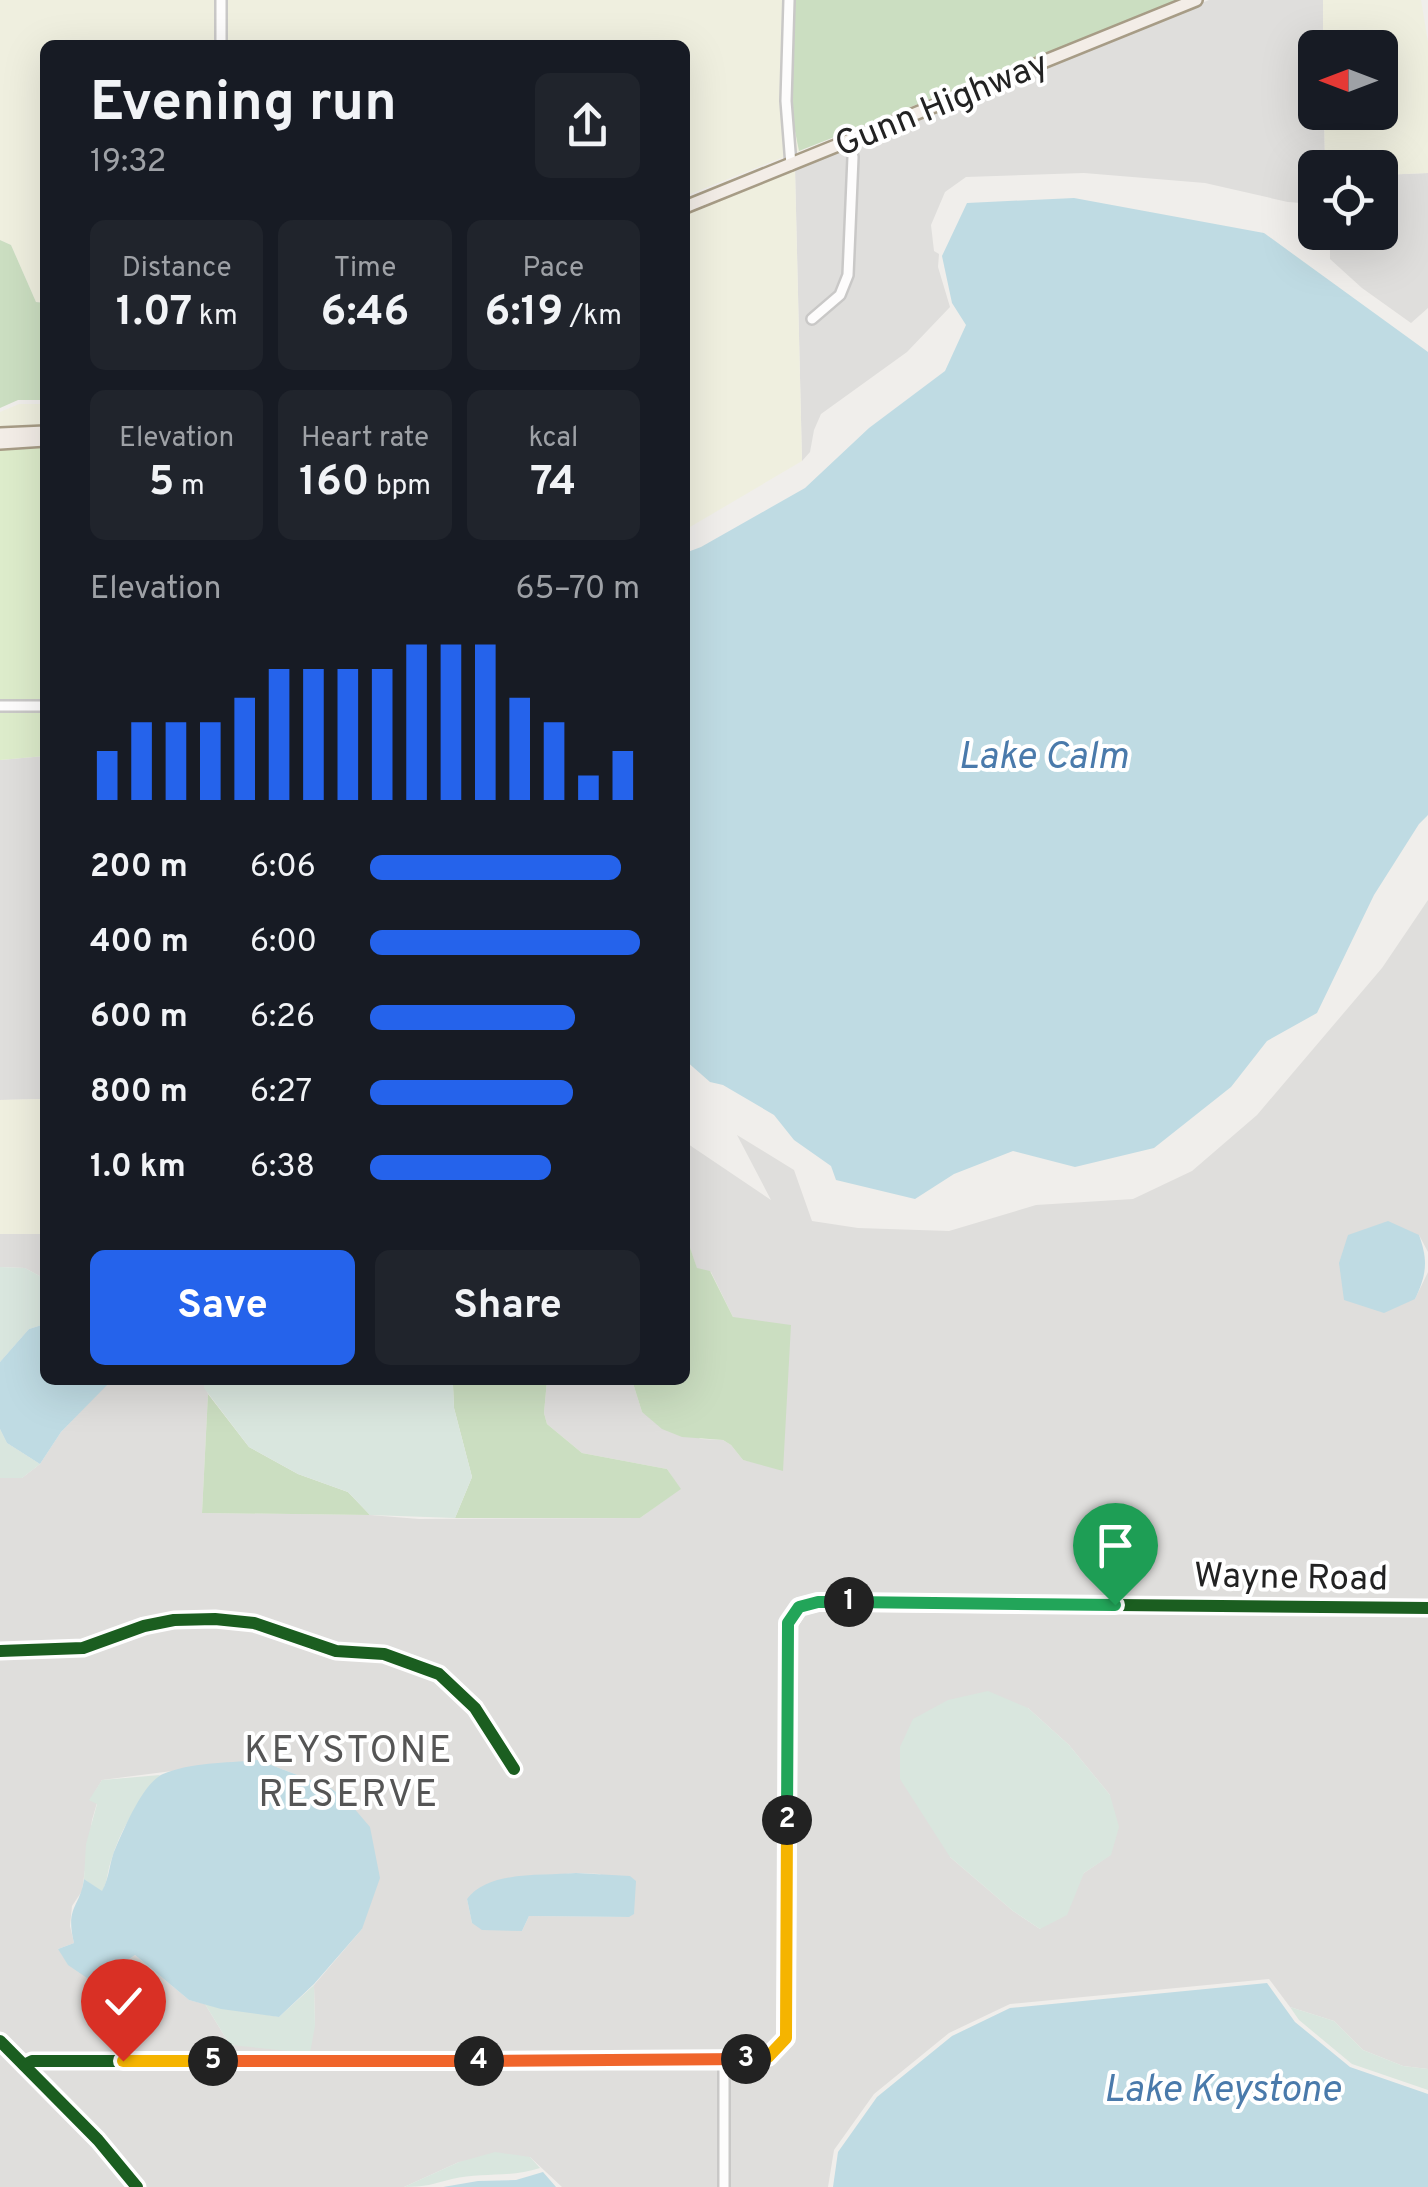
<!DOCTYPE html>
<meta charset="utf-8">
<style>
:root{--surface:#171b24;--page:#20242c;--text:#f1f3f6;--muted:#9ea1a6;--accent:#2563eb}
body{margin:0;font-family:Overpass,sans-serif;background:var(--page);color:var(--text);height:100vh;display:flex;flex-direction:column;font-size:38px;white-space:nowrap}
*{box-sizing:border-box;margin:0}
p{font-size:32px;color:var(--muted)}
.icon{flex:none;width:55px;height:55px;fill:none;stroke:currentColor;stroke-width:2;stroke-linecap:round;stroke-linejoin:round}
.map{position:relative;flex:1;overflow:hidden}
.sheet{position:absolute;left:40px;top:40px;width:650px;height:1345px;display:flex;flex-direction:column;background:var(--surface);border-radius:15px;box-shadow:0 10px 40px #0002}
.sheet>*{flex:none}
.needle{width:65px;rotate:270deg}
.fabs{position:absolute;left:1298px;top:30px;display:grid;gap:20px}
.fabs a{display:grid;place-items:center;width:100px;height:100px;border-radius:15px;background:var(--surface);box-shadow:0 10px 40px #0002;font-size:50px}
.pin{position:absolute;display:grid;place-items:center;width:85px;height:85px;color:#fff;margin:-102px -42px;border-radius:50% 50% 50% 0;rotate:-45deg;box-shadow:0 0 10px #0007}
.pin .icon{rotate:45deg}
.km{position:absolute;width:50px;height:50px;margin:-25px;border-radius:50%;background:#222;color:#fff;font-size:28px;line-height:50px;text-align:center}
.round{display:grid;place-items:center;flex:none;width:105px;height:105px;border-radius:15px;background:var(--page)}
.summary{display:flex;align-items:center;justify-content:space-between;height:170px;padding:0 50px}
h1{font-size:55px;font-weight:700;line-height:75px}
.stats{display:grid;grid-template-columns:repeat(3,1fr);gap:15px;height:170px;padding:10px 50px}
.stats div{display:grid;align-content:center;border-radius:15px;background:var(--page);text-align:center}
.stats b{font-size:42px;font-weight:700}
.stats small{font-size:28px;font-weight:400}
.stats p{font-size:28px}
.chart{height:280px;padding:20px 50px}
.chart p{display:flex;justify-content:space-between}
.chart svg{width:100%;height:180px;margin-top:10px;stroke:var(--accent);stroke-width:6}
.button{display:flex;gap:20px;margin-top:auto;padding:20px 50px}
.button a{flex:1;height:115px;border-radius:15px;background:var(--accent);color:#fff;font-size:40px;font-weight:700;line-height:115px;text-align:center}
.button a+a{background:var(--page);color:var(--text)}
ul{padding:0 50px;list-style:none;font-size:32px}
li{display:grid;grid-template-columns:160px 120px 1fr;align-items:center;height:75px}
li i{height:25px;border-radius:12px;background:var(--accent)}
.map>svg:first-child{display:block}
.residential{fill:#dfdedc;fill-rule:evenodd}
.farmland{fill:#efefdf}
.grass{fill:#ddeccb}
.forest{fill:#cbdec1}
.wetland{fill:#d9e6de}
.water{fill:#bfdbe3}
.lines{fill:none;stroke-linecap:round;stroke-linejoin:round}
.minor-casing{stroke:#c9c8c7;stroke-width:14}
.major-casing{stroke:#a79c86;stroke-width:16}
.minor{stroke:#fdfcfc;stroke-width:9}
.major{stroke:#f3ede7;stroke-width:11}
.cycleway-casing{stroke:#fff;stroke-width:19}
.cycleway{stroke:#1b5e20;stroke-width:12}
.split-1-casing{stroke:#fff;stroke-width:20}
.split-2-casing{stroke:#fff;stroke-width:20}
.split-3-casing{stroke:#fff;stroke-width:20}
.split-4-casing{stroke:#fff;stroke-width:20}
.split-5-casing{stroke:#fff;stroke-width:20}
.split-6-casing{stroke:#fff;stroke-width:20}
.split-1{stroke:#22a559;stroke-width:12}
.split-2{stroke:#22a559;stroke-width:12}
.split-3{stroke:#f5b400;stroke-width:12}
.split-4{stroke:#f0652b;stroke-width:12}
.split-5{stroke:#f0652b;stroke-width:12}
.split-6{stroke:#f5b400;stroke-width:12}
.labels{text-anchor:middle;stroke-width:8;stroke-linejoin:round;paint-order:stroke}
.street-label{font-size:35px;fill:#222;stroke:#fff}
.water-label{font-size:38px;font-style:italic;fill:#4a7aab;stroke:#fff}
.neighbourhood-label{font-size:38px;letter-spacing:2.5px;fill:#555;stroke:#fff}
</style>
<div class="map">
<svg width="1428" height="2187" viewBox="0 0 1428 2187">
<rect width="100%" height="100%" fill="#f0eeeb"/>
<g class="residential">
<polygon points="1209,0 1323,0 1323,47 1315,48 1315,112 1324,113 1325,160 1338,167 1315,168 1313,204 1288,202 1205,183 1084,173 966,177 945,192 931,225 934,251 939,254 938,267 950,307 907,352 821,414 814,430 810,452 802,461 795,169 845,146 848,157 843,274 835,293 805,319 812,326 844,298 853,276 858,157 854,142"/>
<polygon points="1428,173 1428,308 1411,323 1362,288 1330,259 1330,233 1380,232 1380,175"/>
<polygon points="45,756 45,1099 0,1100 0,760"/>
<path d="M 1428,900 L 1428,1252 L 1419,1235 L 1415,1299 L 1428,1272 L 1428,1603 L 818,1597 L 797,1603 L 783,1623 L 780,2036 L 765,2053 L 723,2057 L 32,2056 L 25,2059 L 0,2034 L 0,1478 L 22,1478 L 40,1464 L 61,1432 L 111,1380 L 204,1380 L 208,1394 L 202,1513 L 370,1515 L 419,1519 L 640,1518 L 680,1489 L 667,1469 L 582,1453 L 547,1424 L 544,1413 L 547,1380 L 632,1380 L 642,1412 L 701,1439 L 723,1440 L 731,1445 L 743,1460 L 763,1464 L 733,1317 L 711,1272 L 697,1269 L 685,1233 L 685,1142 L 771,1200 L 737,1135 L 794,1170 L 812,1221 L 858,1228 L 949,1231 L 1036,1205 L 1133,1199 L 1192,1171 L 1257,1115 L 1382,968 ZM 258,1760 L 329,1787 L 362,1929 L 314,1985 L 315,2026 L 230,2045 L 205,2004 L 189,2000 L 135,1955 L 109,1973 L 58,1949 L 74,1943 L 70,1926 L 72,1906 L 82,1891 L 92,1820 L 97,1803 L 90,1800 L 102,1780 ZM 576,1873 L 600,1874 L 629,1917 L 529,1916 L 522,1931 L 472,1923 L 467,1899 L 525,1878 Z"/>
<polygon points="0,1234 45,1234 45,1279 25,1268 0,1267"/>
<path d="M 819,1606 L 1428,1612 L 1428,2069 L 1403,2066 L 1363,2050 L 1334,2021 L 1290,2007 L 1269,1979 L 1010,2004 L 949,2033 L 874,2094 L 834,2150 L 828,2187 L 729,2187 L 729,2065 L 768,2062 L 791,2038 L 794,1624 L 802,1611 ZM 1028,1708 L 1069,1745 L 1110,1795 L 1110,1855 L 1084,1873 L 1040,1929 L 1013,1911 L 950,1857 Z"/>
<polygon points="0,2048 94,2143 131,2187 0,2187"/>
<polygon points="32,2066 719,2066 719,2187 562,2187 530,2157 459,2162 404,2187 144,2187 102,2137"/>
</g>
<g class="farmland">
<polygon points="0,0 786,0 785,82 799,151 685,196 685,45 45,45 45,303 36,302 11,245 0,240"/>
<polygon points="1323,0 1421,0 1428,42 1428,173 1380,175 1380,168 1338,167 1325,160 1324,113 1380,112 1380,48 1323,47"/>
<polygon points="795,169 802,461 685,530 685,211"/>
<polygon points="19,404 45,404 45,428 0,429 0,412"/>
<polygon points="45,1099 45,1234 0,1234 0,1100"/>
</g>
<g class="grass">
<polygon points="45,445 45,701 0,701 0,447"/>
<polygon points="45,710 45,756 0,760 0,711"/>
</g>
<g class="forest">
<polygon points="786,0 1181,0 799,151 785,82"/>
<polygon points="0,240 11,245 36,302 45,303 45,400 18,400 0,408"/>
<polygon points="685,1233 697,1268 710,1271 733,1317 791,1325 783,1471 743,1460 731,1445 723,1440 682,1437 662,1429 642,1412 632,1380 685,1380"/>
<polygon points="445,1380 547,1380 544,1413 547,1424 582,1453 667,1469 681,1489 640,1518 455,1518 472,1477 454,1408 453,1385"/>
<polygon points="208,1394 249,1447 298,1474 348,1492 370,1515 202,1513"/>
</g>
<g class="wetland">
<polygon points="0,1267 25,1268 45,1279 45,1324 29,1329 0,1362"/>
<polygon points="204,1380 445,1380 453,1385 454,1408 472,1477 455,1518 370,1515 348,1492 298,1474 249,1447 204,1388"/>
<polygon points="0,1429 7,1443 40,1464 22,1478 0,1478"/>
<polygon points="988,1691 1028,1708 1069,1745 1110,1795 1119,1827 1111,1855 1084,1873 1067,1915 1040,1929 1013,1911 950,1857 900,1779 900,1747 913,1719 948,1700"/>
<path d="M 160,1775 C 139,1801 120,1829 111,1861 C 107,1872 108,1881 102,1892 L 84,1879 L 86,1844 L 97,1804 L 89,1800 L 102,1780 Z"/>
<polygon points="314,1985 315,2026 310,2053 230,2045 205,2004 279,2017"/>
<polygon points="1290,2007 1334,2021 1363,2050 1403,2066 1428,2069 1428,2090 1352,2064 1299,2020"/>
<path d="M 495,2152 L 530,2157 L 540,2168 C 510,2178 481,2172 452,2179 C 433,2184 425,2187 404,2187 L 459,2162 Z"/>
</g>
<g class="water">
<polygon points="1074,198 1264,233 1428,352 1428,815 1419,824 1374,895 1317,1013 1267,1041 1231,1087 1154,1148 1075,1167 1013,1151 954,1174 915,1199 836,1180 831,1166 794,1140 774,1115 723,1085 710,1082 685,1060 685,553 701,547 805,488 869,428 945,371 966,325 952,303 942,256 967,203"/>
<path d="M 1388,1221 L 1419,1235 C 1428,1260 1427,1274 1415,1299 L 1384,1313 L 1344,1300 L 1339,1263 L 1348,1235 Z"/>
<polygon points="45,1324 45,1380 111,1381 61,1432 40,1464 7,1443 0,1429 0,1362 29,1329"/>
<path d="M 258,1760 L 329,1787 L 347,1800 L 370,1827 L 380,1878 L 362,1929 L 314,1984 L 279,2017 L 221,2009 L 189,2000 L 135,1955 L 109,1973 L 87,1978 L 68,1965 L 58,1949 L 74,1943 C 65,1906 80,1908 84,1879 L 102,1891 C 110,1877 109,1862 116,1847 C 125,1827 143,1783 163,1774 C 191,1762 228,1763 258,1760 Z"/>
<path d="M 576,1873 L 630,1876 L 636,1881 L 634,1914 L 629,1917 L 529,1916 L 522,1931 L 482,1930 L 472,1923 L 467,1899 C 489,1870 543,1876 576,1873 Z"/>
<polygon points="1267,1983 1295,2022 1350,2067 1428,2094 1428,2187 833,2187 838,2152 877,2097 952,2036 1010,2008"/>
<polygon points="543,2172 556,2187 443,2187 478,2181 516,2180"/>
</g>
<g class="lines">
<g class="minor-casing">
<g id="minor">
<polyline points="789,0 786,101 791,165"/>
<polyline points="221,45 221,0"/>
<polyline points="812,319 840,295 848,275 853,157 848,140"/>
<polyline points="0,706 45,706"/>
<polyline points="0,1651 83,1648 144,1626 174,1620 215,1619 254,1623 336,1651 384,1654 439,1674 475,1708 514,1769"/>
<polyline points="724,2061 724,2187"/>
<polyline points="24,2065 32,2061 724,2061 767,2057 786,2038 789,1623 799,1607 818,1602 1428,1608"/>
</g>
</g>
<g class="major-casing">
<g id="major">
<polyline points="685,207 1196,0"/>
<polyline points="0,434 45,432"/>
<polyline points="0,443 45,440"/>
<polyline points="0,2041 98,2140 137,2187"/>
</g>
</g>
<use href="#minor" class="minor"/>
<use href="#major" class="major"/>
<g class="cycleway-casing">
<g id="cycleway">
<polyline points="0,1651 83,1648 144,1626 174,1620 215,1619 254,1623 336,1651 384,1654 439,1674 475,1708 514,1769"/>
<polyline points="0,2041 98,2140 137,2187"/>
<polyline points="24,2065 32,2061 724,2061 767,2057 786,2038 789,1623 799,1607 818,1602 1428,1608"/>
</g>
</g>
<use href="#cycleway" class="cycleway"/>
</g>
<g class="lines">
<g class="split-1-casing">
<polyline id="split-1" points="849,1602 1115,1605"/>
</g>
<g class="split-2-casing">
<polyline id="split-2" points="787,1820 788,1623 799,1607 818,1602 849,1602"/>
</g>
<g class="split-3-casing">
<polyline id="split-3" points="746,2059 768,2057 786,2038 787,1820"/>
</g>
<g class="split-4-casing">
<polyline id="split-4" points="479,2061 746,2059"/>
</g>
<g class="split-5-casing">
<polyline id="split-5" points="213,2061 479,2061"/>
</g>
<g class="split-6-casing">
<polyline id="split-6" points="123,2061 213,2061"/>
</g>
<use href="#split-1" class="split-1"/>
<use href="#split-2" class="split-2"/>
<use href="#split-3" class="split-3"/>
<use href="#split-4" class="split-4"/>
<use href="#split-5" class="split-5"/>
<use href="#split-6" class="split-6"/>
</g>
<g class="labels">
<g class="street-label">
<text transform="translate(941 103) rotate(-22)" y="12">Gunn Highway</text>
<text transform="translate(1291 1576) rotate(1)" y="12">Wayne Road</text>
</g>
<g class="water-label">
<text x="1043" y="768">Lake Calm</text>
<text x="1222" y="2101">Lake Keystone</text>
</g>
<g class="neighbourhood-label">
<text x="349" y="1762">KEYSTONE<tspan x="349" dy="44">RESERVE</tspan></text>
</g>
</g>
</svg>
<div class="fabs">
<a><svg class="needle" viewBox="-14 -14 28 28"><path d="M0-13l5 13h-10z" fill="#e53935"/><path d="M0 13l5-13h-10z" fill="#9ea1a6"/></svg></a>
<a><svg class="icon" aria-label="locate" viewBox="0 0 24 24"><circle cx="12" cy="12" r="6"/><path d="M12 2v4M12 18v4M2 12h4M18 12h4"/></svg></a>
</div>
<div class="pin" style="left:1115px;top:1605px;background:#1e9e55"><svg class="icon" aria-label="arrive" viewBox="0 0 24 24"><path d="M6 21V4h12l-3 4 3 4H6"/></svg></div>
<div class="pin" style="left:123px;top:2061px;background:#d93025"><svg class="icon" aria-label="check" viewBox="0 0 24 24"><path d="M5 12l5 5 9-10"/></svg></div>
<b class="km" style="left:849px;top:1602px">1</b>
<b class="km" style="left:787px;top:1820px">2</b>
<b class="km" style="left:746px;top:2059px">3</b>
<b class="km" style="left:479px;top:2061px">4</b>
<b class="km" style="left:213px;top:2061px">5</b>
<section class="sheet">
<div class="summary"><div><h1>Evening run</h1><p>19:32</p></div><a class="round"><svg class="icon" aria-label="share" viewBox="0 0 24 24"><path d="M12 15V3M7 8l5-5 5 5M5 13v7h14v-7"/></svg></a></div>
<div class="stats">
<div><p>Distance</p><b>1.07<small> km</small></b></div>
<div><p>Time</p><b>6:46</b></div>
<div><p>Pace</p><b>6:19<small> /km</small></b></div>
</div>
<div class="stats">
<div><p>Elevation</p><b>5<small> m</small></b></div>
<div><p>Heart rate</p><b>160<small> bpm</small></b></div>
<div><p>kcal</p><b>74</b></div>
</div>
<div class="chart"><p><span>Elevation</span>65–70 m</p>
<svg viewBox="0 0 160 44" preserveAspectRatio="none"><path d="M5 44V32M15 44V25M25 44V25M35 44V25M45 44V19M55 44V12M65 44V12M75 44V12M85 44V12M95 44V6M105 44V6M115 44V6M125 44V19M135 44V25M145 44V38M155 44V32"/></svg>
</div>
<ul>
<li><b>200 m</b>6:06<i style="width:93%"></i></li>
<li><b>400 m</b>6:00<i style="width:100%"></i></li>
<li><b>600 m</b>6:26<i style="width:76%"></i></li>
<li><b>800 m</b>6:27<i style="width:75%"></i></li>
<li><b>1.0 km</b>6:38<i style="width:67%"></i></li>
</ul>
<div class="button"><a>Save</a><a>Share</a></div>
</section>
</div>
